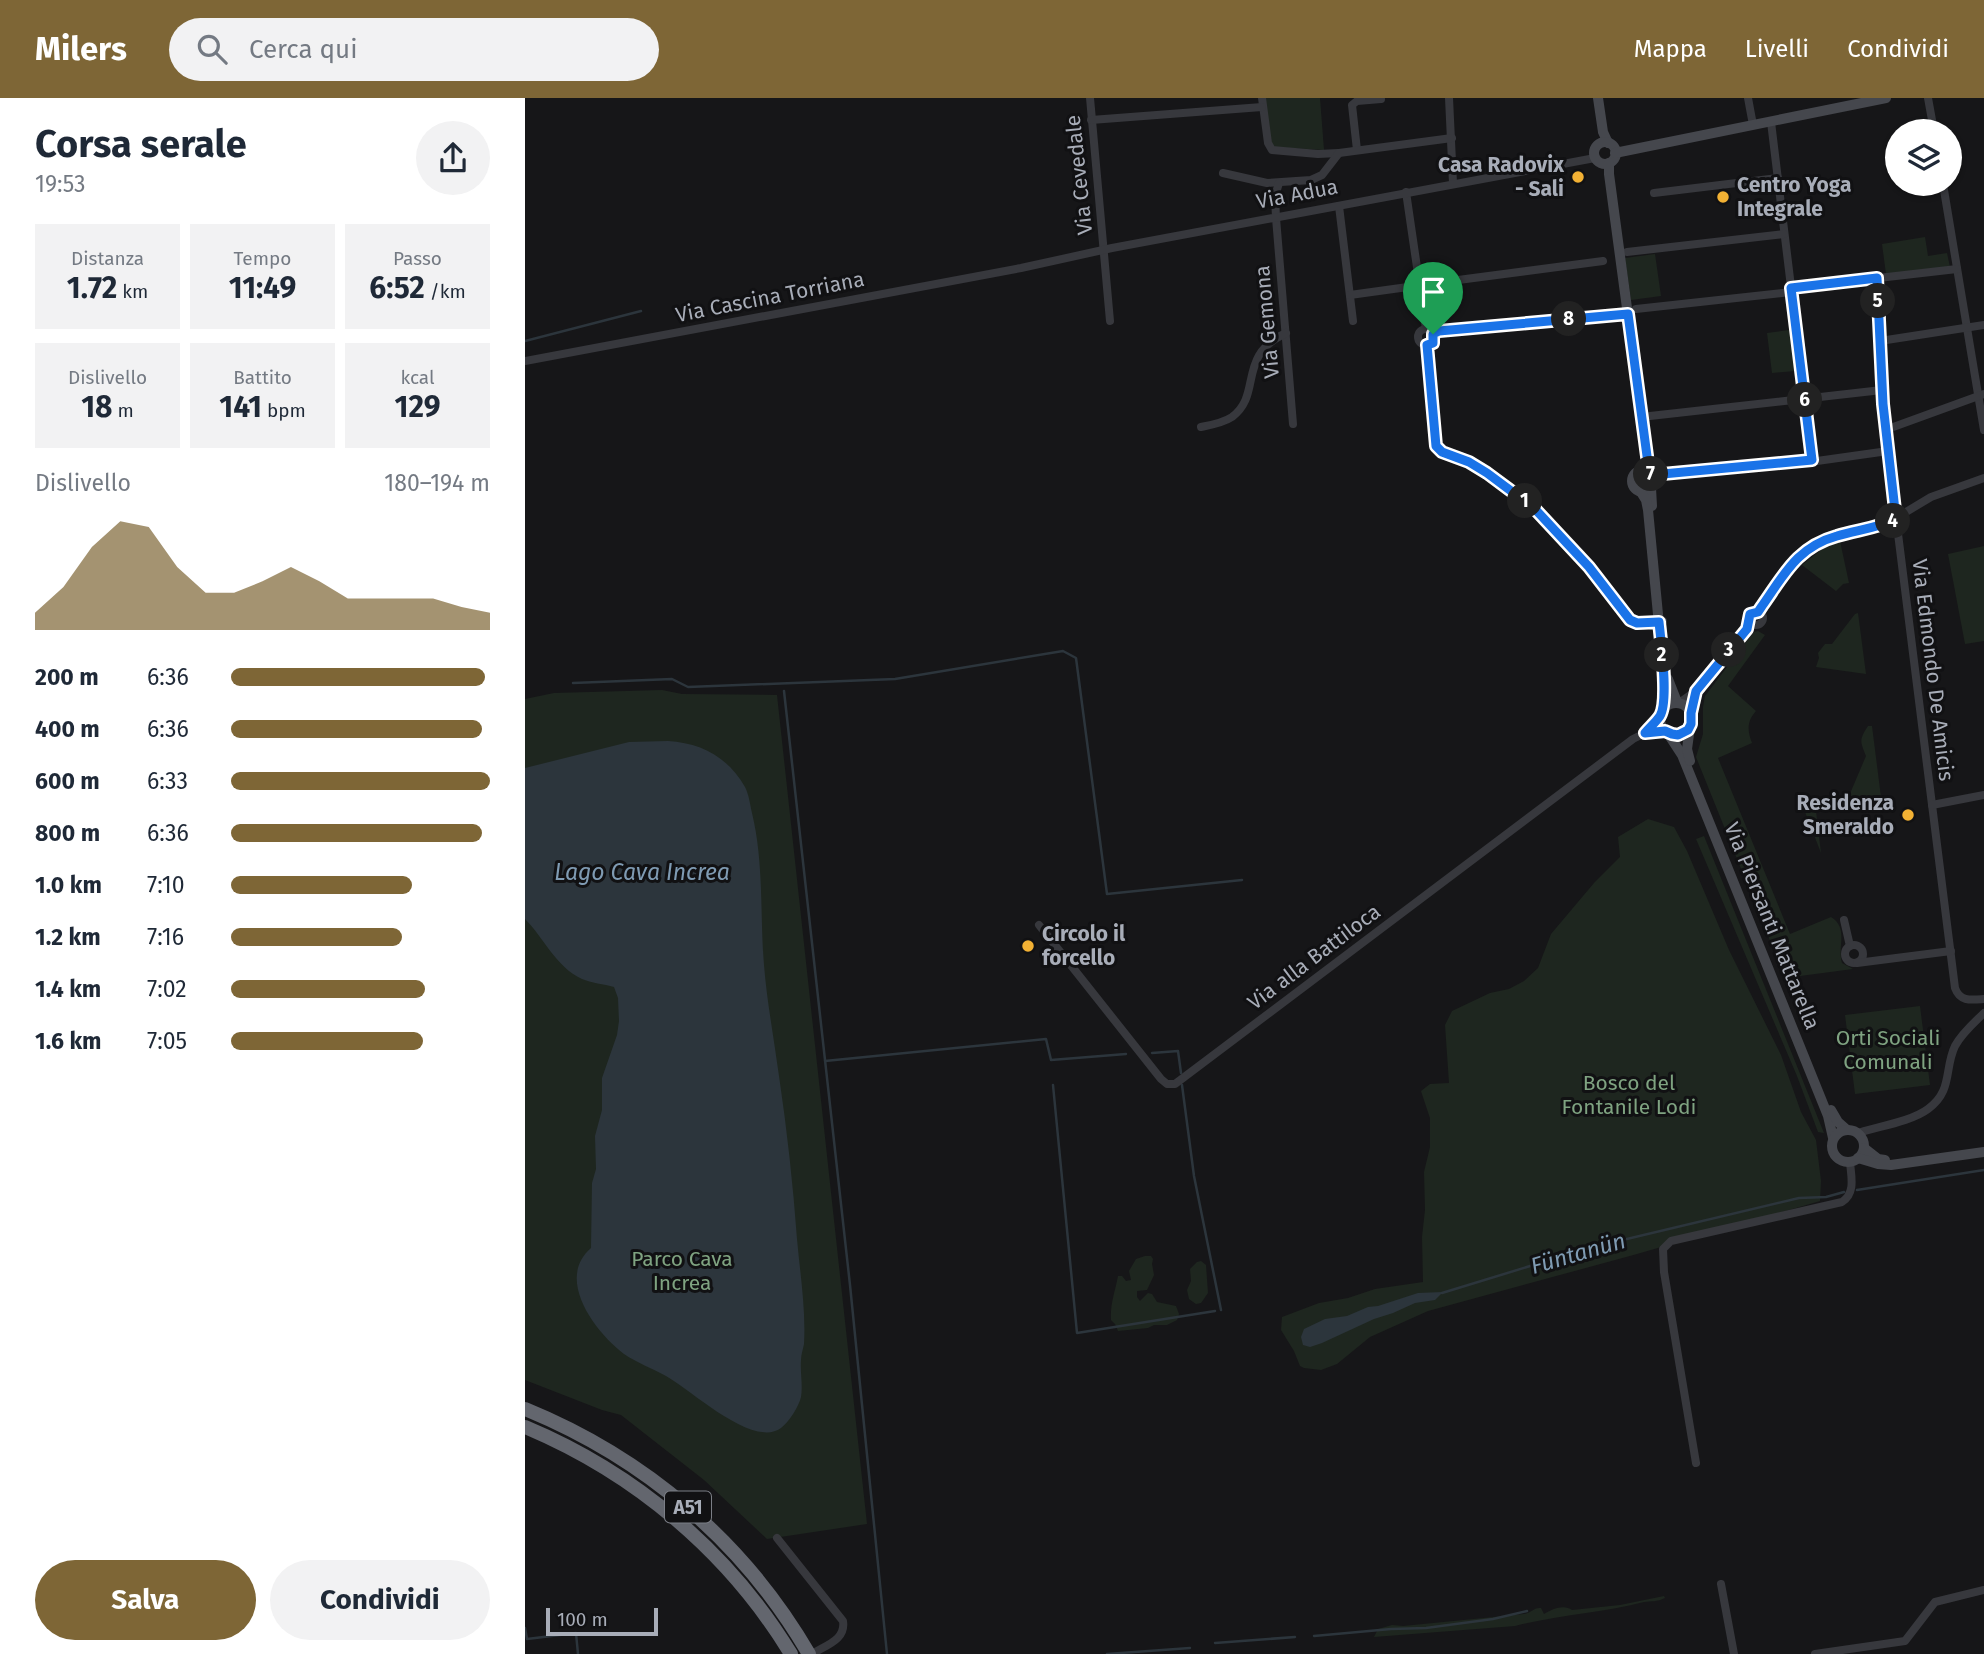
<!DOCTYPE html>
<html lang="it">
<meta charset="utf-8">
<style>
:root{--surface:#fff;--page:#f2f2f3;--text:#1f2937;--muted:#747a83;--accent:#7e6636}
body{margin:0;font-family:"Fira Sans",sans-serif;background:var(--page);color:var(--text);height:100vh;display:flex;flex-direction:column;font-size:26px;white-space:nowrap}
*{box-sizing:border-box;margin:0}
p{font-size:23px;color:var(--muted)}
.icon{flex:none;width:38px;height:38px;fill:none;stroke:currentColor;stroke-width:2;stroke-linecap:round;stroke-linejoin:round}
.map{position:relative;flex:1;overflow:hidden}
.side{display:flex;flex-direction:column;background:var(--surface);width:525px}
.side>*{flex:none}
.controls{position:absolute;left:1360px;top:21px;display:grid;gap:14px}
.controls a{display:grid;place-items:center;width:77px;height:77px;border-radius:50%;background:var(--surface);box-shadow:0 2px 5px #0004;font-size:35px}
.scale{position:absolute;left:21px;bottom:18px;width:112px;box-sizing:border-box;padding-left:7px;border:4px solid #a8adb8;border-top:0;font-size:19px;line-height:24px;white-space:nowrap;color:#a8adb8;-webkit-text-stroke:5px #111113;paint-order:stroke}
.pin{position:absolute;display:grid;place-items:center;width:60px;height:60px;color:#fff;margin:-72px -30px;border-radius:50% 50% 50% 0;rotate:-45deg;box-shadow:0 0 7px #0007}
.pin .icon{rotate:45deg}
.km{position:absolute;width:35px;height:35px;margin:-18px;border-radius:50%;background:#222;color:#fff;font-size:19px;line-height:35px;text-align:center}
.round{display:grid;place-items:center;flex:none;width:74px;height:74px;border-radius:37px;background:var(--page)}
.head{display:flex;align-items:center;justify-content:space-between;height:119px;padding:0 35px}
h1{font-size:38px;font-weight:700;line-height:52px}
.figures{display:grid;grid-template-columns:repeat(3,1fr);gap:10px;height:119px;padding:7px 35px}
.figures div{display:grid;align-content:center;border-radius:0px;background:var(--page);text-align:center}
.figures b{font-size:30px;font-weight:700}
.figures small{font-size:19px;font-weight:400}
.figures p{font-size:19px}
.chart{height:196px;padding:14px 35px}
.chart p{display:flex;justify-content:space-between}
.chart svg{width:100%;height:126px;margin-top:7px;fill:var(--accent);opacity:.7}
.action{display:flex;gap:14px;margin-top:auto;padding:14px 35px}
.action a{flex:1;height:80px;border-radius:42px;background:var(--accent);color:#fff;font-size:28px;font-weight:700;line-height:80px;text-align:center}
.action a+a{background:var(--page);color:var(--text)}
ul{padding:0 35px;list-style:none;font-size:23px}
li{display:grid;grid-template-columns:112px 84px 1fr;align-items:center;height:52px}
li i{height:18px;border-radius:9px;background:var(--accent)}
header{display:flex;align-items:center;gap:42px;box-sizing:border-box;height:98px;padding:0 35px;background:var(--accent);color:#fff}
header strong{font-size:33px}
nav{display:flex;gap:38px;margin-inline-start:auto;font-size:24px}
.search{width:490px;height:63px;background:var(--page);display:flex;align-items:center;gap:18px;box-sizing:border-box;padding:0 24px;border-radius:38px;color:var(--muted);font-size:26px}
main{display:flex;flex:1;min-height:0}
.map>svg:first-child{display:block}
.green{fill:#1e261f}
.water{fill:#2c353c}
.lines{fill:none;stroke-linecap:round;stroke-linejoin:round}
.stream{stroke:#2c353c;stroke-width:2.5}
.street{stroke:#37383d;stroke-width:8}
.secondary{stroke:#45474d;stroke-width:10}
.highway{stroke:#63666e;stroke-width:14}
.route-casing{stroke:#fff;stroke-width:14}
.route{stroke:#1a73e8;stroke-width:9}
.poi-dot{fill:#f2b134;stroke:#111113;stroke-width:2.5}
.labels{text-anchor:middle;stroke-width:6;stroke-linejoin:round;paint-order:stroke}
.shield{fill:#111113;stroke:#7b7e86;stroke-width:2}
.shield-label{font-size:19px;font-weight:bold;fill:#a8adb8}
.poi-label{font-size:21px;font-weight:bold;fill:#a8adb8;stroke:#111113;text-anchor:end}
.street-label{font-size:21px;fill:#a8adb8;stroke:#111113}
.park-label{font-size:21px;fill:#7fa381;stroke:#111113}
.water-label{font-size:23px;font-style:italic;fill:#7f9bb3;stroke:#111113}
</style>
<header>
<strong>Milers</strong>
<div class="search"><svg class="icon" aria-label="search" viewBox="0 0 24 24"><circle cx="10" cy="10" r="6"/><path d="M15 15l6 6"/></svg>Cerca qui</div>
<nav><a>Mappa</a><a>Livelli</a><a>Condividi</a></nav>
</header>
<main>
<section class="side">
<div class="head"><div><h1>Corsa serale</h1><p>19:53</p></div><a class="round"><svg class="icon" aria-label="share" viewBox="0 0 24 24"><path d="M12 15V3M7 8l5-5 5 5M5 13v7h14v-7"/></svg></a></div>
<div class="figures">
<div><p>Distanza</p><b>1.72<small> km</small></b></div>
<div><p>Tempo</p><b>11:49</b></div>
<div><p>Passo</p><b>6:52<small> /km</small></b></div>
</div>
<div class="figures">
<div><p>Dislivello</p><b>18<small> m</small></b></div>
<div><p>Battito</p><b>141<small> bpm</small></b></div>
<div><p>kcal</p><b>129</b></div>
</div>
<div class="chart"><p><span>Dislivello</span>180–194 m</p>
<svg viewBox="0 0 160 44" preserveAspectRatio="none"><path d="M0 44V38L10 29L20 15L30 6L40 8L50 22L60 31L70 31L80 27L90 22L100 27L110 33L120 33L130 33L140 33L150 36L160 38V44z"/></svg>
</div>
<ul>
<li><b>200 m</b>6:36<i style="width:98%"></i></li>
<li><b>400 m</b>6:36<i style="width:97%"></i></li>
<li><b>600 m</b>6:33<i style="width:100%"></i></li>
<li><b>800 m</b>6:36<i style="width:97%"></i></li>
<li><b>1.0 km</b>7:10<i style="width:70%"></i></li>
<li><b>1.2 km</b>7:16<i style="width:66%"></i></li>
<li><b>1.4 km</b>7:02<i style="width:75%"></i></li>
<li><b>1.6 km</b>7:05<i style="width:74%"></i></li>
</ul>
<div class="action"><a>Salva</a><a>Condividi</a></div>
</section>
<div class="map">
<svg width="1459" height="1556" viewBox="0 0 1459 1556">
<rect width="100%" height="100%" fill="#161618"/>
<g class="green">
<polygon points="739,0 795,0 799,52 747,49"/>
<polygon points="1400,139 1403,158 1422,155 1425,169 1361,176 1357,146"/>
<polygon points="1130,156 1136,198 1106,202 1100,160"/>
<polygon points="1264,232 1270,273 1247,275 1242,235"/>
<polygon points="1315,443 1324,485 1318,486 1311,493 1277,467 1296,452"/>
<polygon points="1459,448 1459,543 1440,546 1423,456"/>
<polygon points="1333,515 1341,576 1291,569 1294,560 1293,555 1300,546 1307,546 1330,516"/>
<path d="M 1233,533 L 1240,537 L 1203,588 L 1231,613 C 1222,623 1222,632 1227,645 L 1193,660 L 1265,836 L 1306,819 C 1324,830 1312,849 1317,865 L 1328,871 L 1260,880 L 1171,659 L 1178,636 L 1178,609 L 1180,598 L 1224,540 L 1229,534 Z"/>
<polygon points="137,592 157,596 252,597 342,1426 242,1441 179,1382 96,1317 77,1312 0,1282 0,601 29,595"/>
<path d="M 1343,628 L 1347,628 L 1357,707 L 1291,713 L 1296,755 L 1275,701 L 1317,707 L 1321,705 L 1341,658 C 1335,643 1334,642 1343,628 Z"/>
<polygon points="1123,721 1149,729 1162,753 1204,852 1256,957 1276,1014 1291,1042 1296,1083 1295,1103 1112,1156 903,1213 845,1239 812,1266 796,1272 779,1270 775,1268 769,1253 756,1232 757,1219 794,1205 823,1200 850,1191 898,1184 897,1139 900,1112 899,1074 905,1049 905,1020 896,993 905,986 924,985 920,927 927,913 965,895 984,891 999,883 1013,870 1026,836 1069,785 1095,759 1093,739"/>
<polygon points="1179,738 1299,1035 1293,1034 1272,978 1171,741"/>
<polygon points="1395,908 1405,987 1330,996 1320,917"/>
<path d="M 620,1158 L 626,1158 L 628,1161 L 627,1166 L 629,1177 L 622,1192 L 612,1193 L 612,1199 L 615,1203 L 623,1195 L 627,1196 L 632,1204 L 651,1208 L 654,1216 L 652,1222 L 642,1227 L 629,1227 L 623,1230 L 593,1233 L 590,1226 L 586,1222 C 585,1206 590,1194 593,1178 L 597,1178 L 601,1183 L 606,1182 L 604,1173 L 611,1161 Z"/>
<polygon points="676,1163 681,1167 683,1195 676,1205 671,1206 664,1201 662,1192 666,1183 665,1171 672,1164"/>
<path d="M 1139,1498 L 1140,1500 C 1132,1504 1126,1503 1119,1504 C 1077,1515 1032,1517 990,1528 L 849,1539 L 853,1531 L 867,1527 L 878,1528 L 999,1516 C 1006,1515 1009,1509 1016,1510 L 1019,1516 C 1027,1511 1039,1506 1047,1512 L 1095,1507 Z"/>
</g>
<g class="water">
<path d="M 143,643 C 176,645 203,659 220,689 C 224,697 225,706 227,715 C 239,765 235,817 239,867 C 242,904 249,941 254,978 C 262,1032 268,1086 272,1141 C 275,1175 281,1211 279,1246 C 278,1251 276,1257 276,1262 C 275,1274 278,1287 276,1299 C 274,1308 264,1324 256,1330 C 228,1351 165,1291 141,1278 C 127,1270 112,1265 99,1256 C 70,1234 30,1181 66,1150 L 67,1085 L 71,1071 L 70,1038 L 77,1012 L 77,980 L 92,937 L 94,923 L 93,900 L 89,889 C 79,886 66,885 57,881 C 31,869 19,840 0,821 L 0,670 L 104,644 Z"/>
<polygon points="918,1194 910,1202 890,1205 868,1215 849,1221 797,1245 785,1249 778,1247 776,1239 779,1231 800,1221 822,1218 843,1209 853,1208 893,1195"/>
</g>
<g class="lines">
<g class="stream">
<polyline points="0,243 116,213"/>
<polyline points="48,585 147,581 163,589 370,581 538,553 551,560 582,796 717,782"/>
<polyline points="259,593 325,1187 362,1556"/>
<polyline points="627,955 653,953 656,975"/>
<polyline points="300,963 521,941 526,962 601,956"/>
<polyline points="528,987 552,1235 690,1213"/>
<polyline points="657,987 669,1078 696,1212"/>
<polyline points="1332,1092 1459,1072"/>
<polyline points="917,1195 1064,1150 1274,1100 1301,1099 1319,1094"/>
<polyline points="0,1530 2,1541 51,1535 53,1556"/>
<polyline points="789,1538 866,1531 901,1530 968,1521 1002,1513"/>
<polyline points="690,1545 770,1539"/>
<polyline points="582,1556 665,1550"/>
</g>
<g class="street">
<polyline points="565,0 585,223"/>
<polyline points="737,0 743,45 747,52 793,56 814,55"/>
<polyline points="924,0 928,85"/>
<polyline points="1223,0 1228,27"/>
<polyline points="1403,0 1409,33"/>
<polyline points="566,22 737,9"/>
<polyline points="1246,24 1287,362"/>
<polyline points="832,52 827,7 832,3 856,1"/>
<polyline points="698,75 742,85 786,82 797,77 814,55 927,40"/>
<polyline points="754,85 750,98 751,120 768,326"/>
<polyline points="1418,86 1459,332"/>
<polyline points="881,94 901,231"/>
<polyline points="1129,95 1253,80"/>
<polyline points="814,108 828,223"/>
<polyline points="1102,154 1259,136"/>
<path d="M 1352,180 L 1360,332 L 1430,890 C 1435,904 1446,902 1459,901"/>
<polyline points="895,187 1078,163"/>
<polyline points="1266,190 1432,171"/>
<polyline points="825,197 890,188"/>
<polyline points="1111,211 1266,194"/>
<circle cx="901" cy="239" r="8"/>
<polyline points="908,236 914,233 1103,216"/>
<polyline points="1355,243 1459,227"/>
<polyline points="902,247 910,334 911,348 917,354 944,364 963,375 994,398 1015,416 1064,469 1105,522 1112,525 1138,523"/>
<polyline points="0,263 496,170 587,150 1070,60"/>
<polyline points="1125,318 1357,292"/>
<path d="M 676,329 C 686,327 698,325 707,319 C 738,296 711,258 761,235"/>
<polyline points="1360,332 1459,296"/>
<polyline points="1127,377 1287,362 1292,363 1363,353"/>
<circle cx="1231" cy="520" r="7"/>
<polyline points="1232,514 1264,468 1284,450 1309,439 1361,426 1406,399 1459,380"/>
<polyline points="1154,605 1171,593 1222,531 1225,524"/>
<polyline points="1166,615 1171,593"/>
<polyline points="1407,707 1459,697"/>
<polyline points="1319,822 1325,848"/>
<polyline points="514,827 636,981 642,986 650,986 1108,641 1120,635 1135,618"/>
<circle cx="1329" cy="856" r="9"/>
<polyline points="1332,865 1426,853"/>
<path d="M 1335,1037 L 1336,1034 C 1356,1028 1387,1023 1403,1011 C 1428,993 1419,971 1430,948 C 1437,935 1449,925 1459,915"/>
<path d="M 1171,1365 L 1139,1174 L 1138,1151 L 1146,1143 L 1317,1104 C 1331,1095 1326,1078 1325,1064"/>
<path d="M 252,1440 L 318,1523 C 321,1542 301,1547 287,1556"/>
<polyline points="1196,1486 1209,1556"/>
<polyline points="1290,1556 1380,1543 1410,1504 1459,1492"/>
</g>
<g class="secondary">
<polyline points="1073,0 1078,34 1083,45"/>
<circle cx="1080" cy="55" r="11"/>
<polyline points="1090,55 1361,0"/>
<polyline points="1084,65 1084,76 1124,374"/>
<circle cx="1118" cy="383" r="11"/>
<polyline points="1126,390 1127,408"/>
<polyline points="1116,394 1121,402 1123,412 1139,579 1139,610"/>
<polyline points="1143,581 1152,604"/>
<circle cx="1151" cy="621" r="16"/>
<polyline points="1142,634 1157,657 1303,1018 1308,1040"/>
<polyline points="1165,663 1162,651 1165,629"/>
<polyline points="1306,1012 1313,1024 1322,1032"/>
<circle cx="1323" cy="1048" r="16"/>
<polyline points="1339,1050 1353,1061 1360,1062"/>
<polyline points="1333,1060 1353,1066 1366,1067 1459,1054"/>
</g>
<g class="highway">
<path d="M 0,1311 C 120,1360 219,1444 284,1556"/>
<path d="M 0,1329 C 110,1375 204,1454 266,1556"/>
</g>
</g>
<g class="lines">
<g class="route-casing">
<path id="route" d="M 1352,180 L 1358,306 L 1371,421 C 1353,430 1332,432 1312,438 C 1272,449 1259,477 1237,508 L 1233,514 L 1225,516 L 1222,531 L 1171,593 L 1166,615 L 1166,626 L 1163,632 L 1153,637 L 1147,636 L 1140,633 L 1120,635 C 1125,629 1131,624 1135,618 C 1144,603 1136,544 1134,524 L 1112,525 L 1105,522 L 1064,469 L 1009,410 L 962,375 L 944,364 L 917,354 L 911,348 L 902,247 L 908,245 L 908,236 L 914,233 L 1103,216 L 1122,358 L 1124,374 L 1127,377 L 1287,362 L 1266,190 Z"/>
</g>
<use href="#route" class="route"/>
</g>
<g class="poi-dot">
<circle cx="1053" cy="79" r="7"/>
<circle cx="1198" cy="99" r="7"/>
<circle cx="1383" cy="717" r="7"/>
<circle cx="503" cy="848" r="7"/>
</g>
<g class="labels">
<rect class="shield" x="140" y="1393.5" width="46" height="31" rx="5"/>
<g class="shield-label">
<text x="163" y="1416">A51</text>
</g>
<g class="poi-label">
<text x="1039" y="74">Casa Radovix<tspan x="1039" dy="24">- Sali</tspan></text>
<text x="1212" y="94" text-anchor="start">Centro Yoga<tspan x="1212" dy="24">Integrale</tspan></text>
<text x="1369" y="712">Residenza<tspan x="1369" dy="24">Smeraldo</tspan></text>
<text x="517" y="843" text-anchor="start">Circolo il<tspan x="517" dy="24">forcello</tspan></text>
</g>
<g class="street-label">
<text transform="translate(554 77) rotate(-96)" y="7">Via Cevedale</text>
<text transform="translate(772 96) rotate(-11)" y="7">Via Adua</text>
<text transform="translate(245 199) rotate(-11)" y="7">Via Cascina Torriana</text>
<text transform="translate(742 224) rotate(-95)" y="7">Via Gemona</text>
<text transform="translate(1408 572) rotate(83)" y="7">Via Edmondo De Amicis</text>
<text transform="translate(1247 828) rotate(68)" y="7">Via Piersanti Mattarella</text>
<text transform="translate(789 859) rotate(-37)" y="7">Via alla Battiloca</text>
</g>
<g class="park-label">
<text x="1363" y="947">Orti Sociali<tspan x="1363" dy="24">Comunali</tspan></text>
<text x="1104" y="992">Bosco del<tspan x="1104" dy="24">Fontanile Lodi</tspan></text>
<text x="157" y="1168">Parco Cava<tspan x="157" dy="24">Increa</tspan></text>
</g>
<g class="water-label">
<text x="117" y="782">Lago Cava Increa</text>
<text transform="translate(1053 1155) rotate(-16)" y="8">Füntanün</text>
</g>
</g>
</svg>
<div class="controls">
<a><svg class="icon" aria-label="layers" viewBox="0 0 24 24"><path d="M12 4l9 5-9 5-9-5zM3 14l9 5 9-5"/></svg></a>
</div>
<div class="scale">100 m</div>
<div class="pin" style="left:908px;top:236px;background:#1e9e55"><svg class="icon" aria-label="arrive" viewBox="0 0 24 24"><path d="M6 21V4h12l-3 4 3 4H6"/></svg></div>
<b class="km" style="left:1000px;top:403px">1</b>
<b class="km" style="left:1137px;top:557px">2</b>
<b class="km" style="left:1204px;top:552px">3</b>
<b class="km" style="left:1368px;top:423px">4</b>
<b class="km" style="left:1353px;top:203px">5</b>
<b class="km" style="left:1280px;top:302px">6</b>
<b class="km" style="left:1126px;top:376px">7</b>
<b class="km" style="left:1044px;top:221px">8</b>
</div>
</main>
